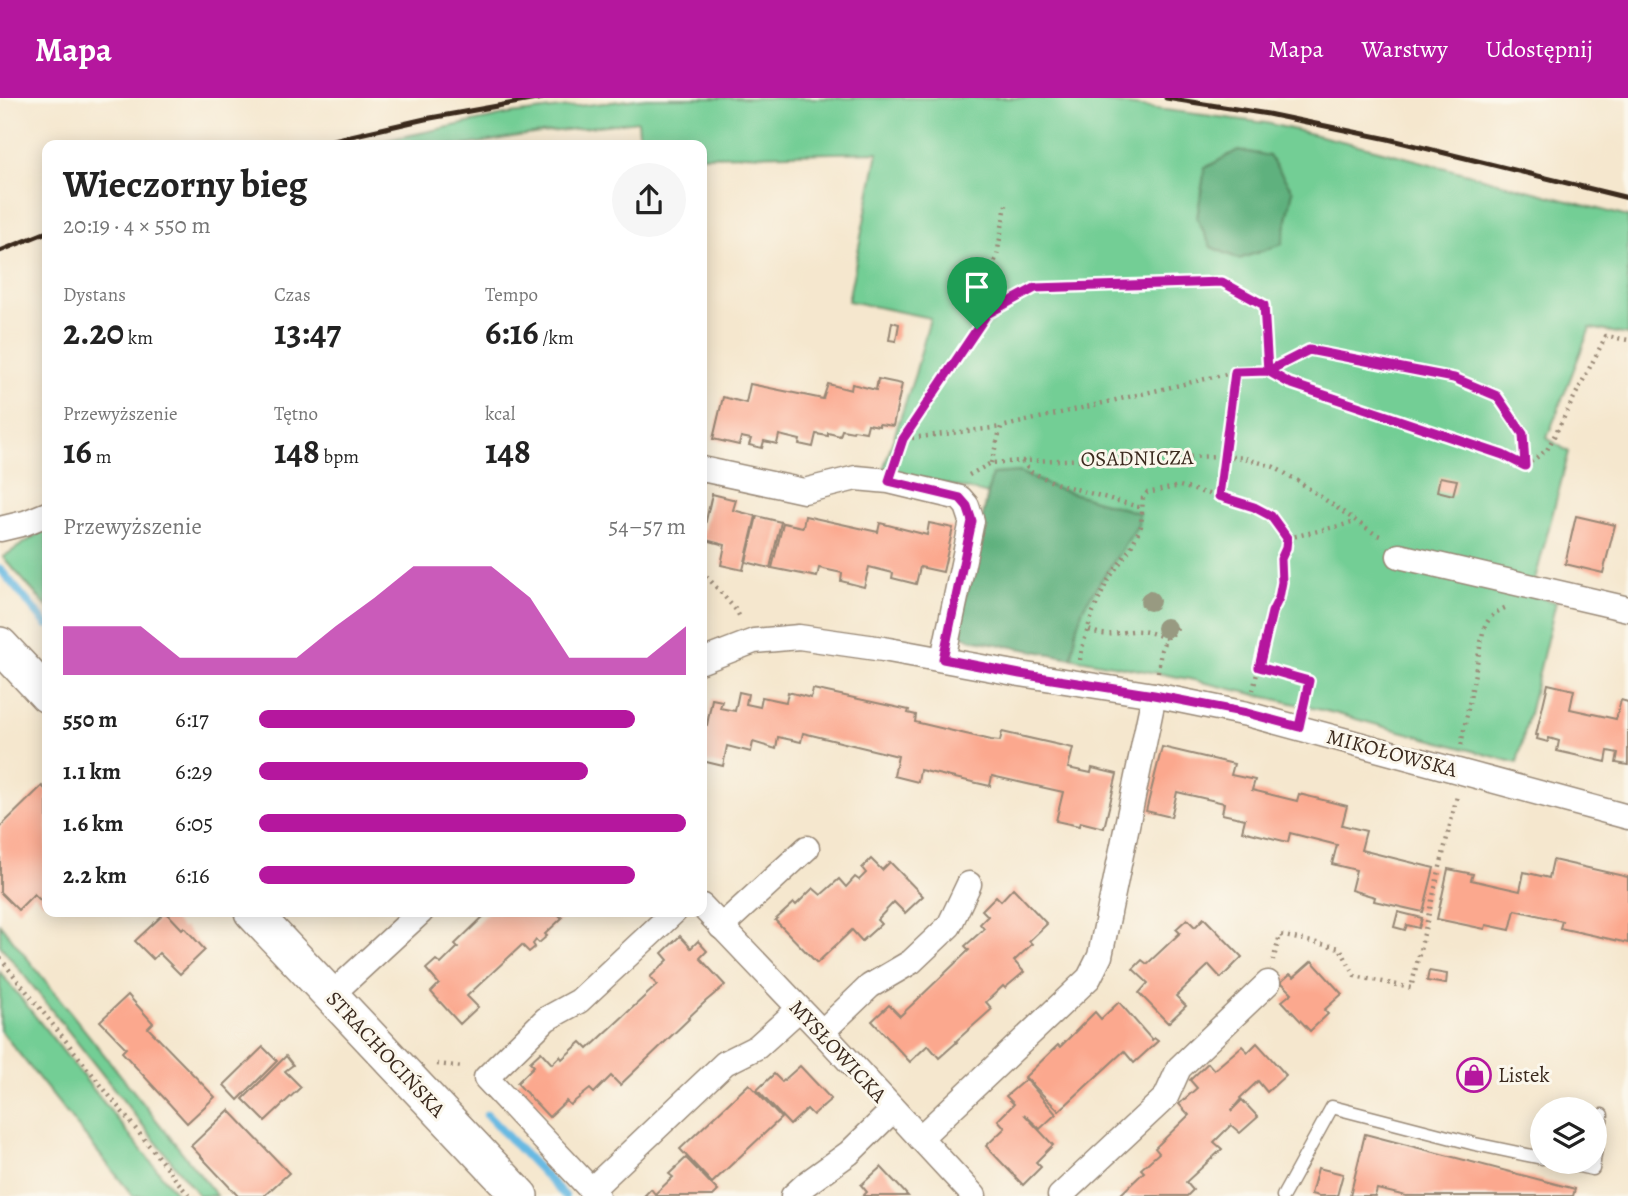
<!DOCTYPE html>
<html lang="pl">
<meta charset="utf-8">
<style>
:root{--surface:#fff;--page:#f6f6f6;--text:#222;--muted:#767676;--accent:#b5179e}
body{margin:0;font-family:Alegreya,serif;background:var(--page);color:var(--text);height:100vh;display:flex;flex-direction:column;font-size:26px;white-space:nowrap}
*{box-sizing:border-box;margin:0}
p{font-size:23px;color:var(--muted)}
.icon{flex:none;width:38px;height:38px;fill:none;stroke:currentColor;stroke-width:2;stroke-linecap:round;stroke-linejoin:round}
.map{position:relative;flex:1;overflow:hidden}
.details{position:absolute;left:42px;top:42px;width:665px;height:777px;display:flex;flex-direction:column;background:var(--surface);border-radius:14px;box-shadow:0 4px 18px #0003}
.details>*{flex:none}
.fabs{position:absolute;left:1530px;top:999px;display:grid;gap:14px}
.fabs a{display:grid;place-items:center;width:77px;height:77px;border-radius:50%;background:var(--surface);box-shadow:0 4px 18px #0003;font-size:35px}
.pin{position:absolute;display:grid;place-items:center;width:60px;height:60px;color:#fff;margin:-72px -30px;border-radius:50% 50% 50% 0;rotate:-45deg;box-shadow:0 0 7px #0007}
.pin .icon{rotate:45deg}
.round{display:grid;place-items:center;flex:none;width:74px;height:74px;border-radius:37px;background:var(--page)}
.overview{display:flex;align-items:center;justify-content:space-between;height:119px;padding:0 21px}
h1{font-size:38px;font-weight:700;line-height:52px}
.stats{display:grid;grid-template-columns:repeat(3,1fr);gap:10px;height:119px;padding:7px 21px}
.stats div{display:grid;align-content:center}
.stats b{font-size:35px;font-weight:700}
.stats small{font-size:19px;font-weight:400}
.stats p{font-size:19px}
.chart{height:196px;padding:14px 21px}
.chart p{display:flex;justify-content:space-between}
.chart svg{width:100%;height:126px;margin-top:7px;fill:var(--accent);opacity:.7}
ul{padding:0 21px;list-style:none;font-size:23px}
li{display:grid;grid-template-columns:112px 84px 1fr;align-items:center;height:52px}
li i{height:18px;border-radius:9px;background:var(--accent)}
header{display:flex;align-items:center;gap:42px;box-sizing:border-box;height:98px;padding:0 35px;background:var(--accent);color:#fff}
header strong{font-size:33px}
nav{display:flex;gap:38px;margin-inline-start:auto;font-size:24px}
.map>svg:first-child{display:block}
.green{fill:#73ce95;stroke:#577c5a;stroke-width:2;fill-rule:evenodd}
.forest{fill:#5eb17e;stroke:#4c6e4e;stroke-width:2}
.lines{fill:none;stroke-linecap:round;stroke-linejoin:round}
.stream{stroke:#67b9e2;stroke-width:8}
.building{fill:#fba88e}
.service-casing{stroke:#988876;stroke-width:15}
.minor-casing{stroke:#988876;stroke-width:27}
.secondary-casing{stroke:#988876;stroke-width:38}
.path{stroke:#988876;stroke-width:4.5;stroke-dasharray:2 5;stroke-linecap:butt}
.service{stroke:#fff;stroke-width:12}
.minor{stroke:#fff;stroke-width:24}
.secondary{stroke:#fff;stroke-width:35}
.rail{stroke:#3b2a1e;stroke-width:5}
.tree{fill:#989a81}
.route-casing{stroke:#fff;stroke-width:14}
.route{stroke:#b5179e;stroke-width:9}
.labels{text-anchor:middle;stroke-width:6;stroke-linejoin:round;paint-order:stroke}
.street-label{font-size:21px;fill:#3b2a1e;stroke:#fbf7ec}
.poi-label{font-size:21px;fill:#3b2a1e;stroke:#fbf7ec;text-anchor:start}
</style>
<header>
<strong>Mapa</strong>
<nav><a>Mapa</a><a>Warstwy</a><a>Udostępnij</a></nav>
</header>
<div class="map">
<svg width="1628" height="1098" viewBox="0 0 1628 1098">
<rect width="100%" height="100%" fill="#fbf7ec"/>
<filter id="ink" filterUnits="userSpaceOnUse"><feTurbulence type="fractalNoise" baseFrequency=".0143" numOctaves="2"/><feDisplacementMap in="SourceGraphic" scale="14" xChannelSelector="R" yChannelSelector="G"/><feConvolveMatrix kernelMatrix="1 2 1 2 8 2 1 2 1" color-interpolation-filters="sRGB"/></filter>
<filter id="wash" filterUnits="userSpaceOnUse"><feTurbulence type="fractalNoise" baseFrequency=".00686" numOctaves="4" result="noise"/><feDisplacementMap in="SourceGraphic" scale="28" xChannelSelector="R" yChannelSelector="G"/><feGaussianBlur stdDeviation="1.57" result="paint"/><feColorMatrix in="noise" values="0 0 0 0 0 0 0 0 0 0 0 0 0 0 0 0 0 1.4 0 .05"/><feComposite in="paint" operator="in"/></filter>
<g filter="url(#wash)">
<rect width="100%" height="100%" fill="#f5e7ce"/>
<g class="green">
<path d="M 646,0 L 1072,0 L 1266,25 L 1375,51 L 1628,119 L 1628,237 L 1590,230 L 1547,340 L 1569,354 L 1531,497 L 1556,504 L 1517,665 L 1334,615 L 1189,581 L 970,541 L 962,537 L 960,525 L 989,396 L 883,372 L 915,276 L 930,220 L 848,203 L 878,54 L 702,58 L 702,47 L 640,47 L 638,23 L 518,38 L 468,47 L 364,47 L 510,16 ZM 1282,146 L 1239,161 L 1211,149 Z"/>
<polygon points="47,430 47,509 3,459"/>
<polygon points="0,826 217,1098 199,1098 0,847"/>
<polygon points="0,874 178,1098 133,1098 0,932"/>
</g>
<g class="forest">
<polygon points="1238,52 1269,58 1293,93 1282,146 1239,161 1211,149 1197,120 1205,70"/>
<polygon points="1019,374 1055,390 1139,415 1138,427 1084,508 1077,528 1072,560 970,541 962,537 960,525 992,376"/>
</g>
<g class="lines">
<g class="stream">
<polyline points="0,471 47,527"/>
<polyline points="487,1017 565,1098"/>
</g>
</g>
<g id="blocks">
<g class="building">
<polygon points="892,224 899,226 896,243 889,242"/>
<polygon points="878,281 902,286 893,328 879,326 879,328 868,326 866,334 854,332 853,334 842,332 840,338 828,335 828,338 816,336 813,349 799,346 800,342 779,337 777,346 764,343 762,350 749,347 751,341 741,339 739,347 713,341 723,299 746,305 750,286 823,301 828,286 851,292 852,286 876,292"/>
<polygon points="1440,379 1457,382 1453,397 1437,393"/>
<polygon points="712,396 736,402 733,412 756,418 743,472 721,467 725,447 702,441"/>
<polygon points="757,418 781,424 770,470 746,464"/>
<polygon points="805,418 878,434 880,425 927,437 929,425 953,430 943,474 920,469 916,486 892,480 893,475 869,469 864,489 841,483 842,475 819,470 817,479 772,470 783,425 803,429"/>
<polygon points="1576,418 1615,427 1603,475 1565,466"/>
<polygon points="1548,586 1574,592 1570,611 1616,621 1621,602 1628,604 1628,667 1616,665 1618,655 1608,653 1606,664 1557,653 1559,643 1549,640 1548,644 1537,641 1538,637 1536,637"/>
<polygon points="813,591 909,612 908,615 916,617 915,624 991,642 1000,643 1002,634 1073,650 1068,670 1091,675 1092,670 1117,676 1104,730 1080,724 1079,728 1056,723 1063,694 992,678 990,688 920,672 918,684 894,678 898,658 803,635 801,644 778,639 776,651 753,644 751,654 727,648 723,668 702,663 702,626 707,627 712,601 722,603 720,610 735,613 739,594 748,596 746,606 760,609 762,599 786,604 788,594 811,600"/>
<polygon points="1162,649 1234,666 1231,677 1255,682 1252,692 1297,703 1299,696 1347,708 1342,727 1366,733 1361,752 1434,770 1423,814 1374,803 1375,799 1351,792 1356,772 1332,766 1337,747 1290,735 1288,744 1242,733 1245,721 1222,716 1224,705 1177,694 1171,719 1146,713"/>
<polygon points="42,688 47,693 47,802 43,805 34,796 18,812 0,794 0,729"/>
<polygon points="871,761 882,772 890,764 923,798 905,815 894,804 877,822 881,826 862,843 852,832 817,865 775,822 794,805 796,807 813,790 821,797 839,781 846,789 855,779 859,782 866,775 862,770"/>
<polygon points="1553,762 1628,779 1628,845 1560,830 1562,823 1515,812 1510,832 1486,827 1485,831 1437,821 1448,771 1473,776 1471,782 1520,793 1524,774 1549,780"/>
<polygon points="1013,790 1047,826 1029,843 1032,846 1014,863 1024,874 1005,890 1003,888 986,904 992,911 956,943 957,944 939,960 928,947 910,964 872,923 889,907 900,918 918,901 969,852 965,848 984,831 980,826 988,818 982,812 996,798 1001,803"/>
<polygon points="166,814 182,831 184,829 205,852 180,876 159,855 153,861 135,843"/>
<polygon points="488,814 559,814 557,815 562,820 545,836 547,838 539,845 536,842 533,846 535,849 529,854 522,847 467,898 478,909 460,926 431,894 439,886 426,871 436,862 441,866 458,849 455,846"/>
<polygon points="1398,814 1422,820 1419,830 1407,827 1405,832 1394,829"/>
<polygon points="1204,820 1242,859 1221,880 1209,867 1176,898 1186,908 1168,925 1139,895 1148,885 1133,871 1142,862 1147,866 1180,835 1176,831 1187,821 1195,829"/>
<polygon points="680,838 691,850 698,843 707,853 700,860 725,887 706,903 688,920 689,921 620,987 611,978 594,995 590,991 570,1007 566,1003 549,1019 517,985 534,968 530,964 541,954 552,966 560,958 562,961 581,944 588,951 657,887 650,879 668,862 662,855"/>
<polygon points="1312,863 1342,896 1324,912 1328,916 1310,933 1282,903 1292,895 1281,884 1290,876 1294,879"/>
<polygon points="1429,873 1447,876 1446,886 1427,883"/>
<polygon points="128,897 153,925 148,930 215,999 187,1025 122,954 126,950 100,923"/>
<polygon points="1119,904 1152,942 1154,940 1158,943 1134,965 1124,953 1059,1013 1025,979 1058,947 1060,949 1095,914 1101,921"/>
<polygon points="1257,945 1286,977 1267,994 1258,983 1240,1000 1241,1001 1231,1013 1242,1002 1258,1019 1240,1035 1231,1027 1214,1044 1222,1051 1186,1084 1193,1092 1187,1098 1119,1098 1144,1074 1141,1071 1159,1055 1155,1050 1189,1017 1179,1006 1197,990 1190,982 1208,965 1214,972 1242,948 1248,954"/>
<polygon points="263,949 277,963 238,1002 224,987"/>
<polygon points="286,958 293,967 285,973 301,989 265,1023 243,1001"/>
<polygon points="800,968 831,1001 813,1017 807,1011 790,1027 757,992 774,976 782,984"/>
<polygon points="1026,981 1056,1016 1040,1031 1024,1016 1053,1047 1036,1064 1041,1069 1023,1087 986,1048 1005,1030 998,1022 1014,1006 1006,998"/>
<polygon points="749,986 781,1020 712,1085 680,1051"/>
<polygon points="229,1012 289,1075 264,1098 238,1098 191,1048"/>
<polygon points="1365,1036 1575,1091 1573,1098 1406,1098 1377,1091 1375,1098 1350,1098"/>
<polygon points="686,1060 718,1093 713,1098 644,1098 651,1091 655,1096 673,1079 669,1076"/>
<polygon points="881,1069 896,1085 908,1098 863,1098 867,1094 861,1087"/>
<polygon points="1318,1070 1343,1076 1337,1098 1319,1098 1311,1096"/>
</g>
</g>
</g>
<g filter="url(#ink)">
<use href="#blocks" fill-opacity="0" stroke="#988876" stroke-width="2"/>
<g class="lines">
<g class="service-casing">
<g id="service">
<polyline points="1594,1062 1602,1017"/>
<polyline points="1559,1064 1593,1071 1594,1064"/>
<polyline points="1283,1098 1332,1009 1475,1046 1542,1060"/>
</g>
</g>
<g class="minor-casing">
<g id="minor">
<polyline points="702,371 804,393 856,380 889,383 960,400 967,408 972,423 943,561"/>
<polyline points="0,431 25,425 47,416"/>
<polyline points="1399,458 1628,511"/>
<polyline points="702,563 754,543 799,539 883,551 1020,576 1154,597 1247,616 1628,719"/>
<polyline points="702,808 822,934 974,1098"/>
<polyline points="721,829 807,750"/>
<polyline points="331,897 421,814"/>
<polyline points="822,934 870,888 911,864 949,828 969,786"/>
<polyline points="920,1040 1089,880 1100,858 1154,597"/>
<polyline points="591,1092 725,965 757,949 799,911"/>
<polyline points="597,1098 486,980 546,921 579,903 674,814"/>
<polyline points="793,1098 806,1086 849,1055 893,1012"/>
<polyline points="1060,1098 1166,999 1179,970 1268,885"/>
</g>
</g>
<g class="secondary-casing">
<g id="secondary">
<polyline points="0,547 47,597"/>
<polyline points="252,814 520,1098"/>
</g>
</g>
<g class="path">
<polyline points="977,230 978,207 997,157 1006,107"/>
<polyline points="903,341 987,216 1035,190 1222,184 1264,207 1268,273 1309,252 1454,280 1497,298 1523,336 1525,368"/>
<polyline points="897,359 903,341 1001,329"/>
<polyline points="1022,363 1031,374 1055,385 1142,410"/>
<polyline points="991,365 1001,329 1235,274 1268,273 1289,285 1503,357 1525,368"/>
<polyline points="1525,368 1547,352 1606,238 1628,242"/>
<polyline points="969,377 991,365 1022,363 1224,358 1245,360 1274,369 1298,383 1375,436 1383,439"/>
<polyline points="1219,398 1235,274"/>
<polyline points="1288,440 1356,424"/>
<polyline points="702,473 736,512 741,521"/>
<path d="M 1089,532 C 1109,540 1113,535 1133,533 C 1145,532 1155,536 1166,540 L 1161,552 L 1158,574"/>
<polyline points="1166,540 1174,535 1178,528"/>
<polyline points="1080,562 1082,550 1093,514 1108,482 1131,449 1141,428 1143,400 1147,395 1180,388 1254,409 1271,418 1288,440 1286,450 1281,461 1282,484 1279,500 1272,514 1253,592"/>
<polyline points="1259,569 1309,583 1304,607"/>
<path d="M 1461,647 L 1483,534 C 1487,521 1494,514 1507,509"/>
<polyline points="0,860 189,1098"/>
<polyline points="1273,863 1280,837 1340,850 1355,878 1411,890 1457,698"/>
<polyline points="437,966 463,969"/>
</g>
<use href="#service" class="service"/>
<use href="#minor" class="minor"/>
<use href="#secondary" class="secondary"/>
<g class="rail">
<polyline points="1166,0 1268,16 1388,41 1628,100"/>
<polyline points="312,47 425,21 542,0"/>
<polyline points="0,153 47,134"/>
</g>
</g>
<g class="tree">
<circle cx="1150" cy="503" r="10"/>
<circle cx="1166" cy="530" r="10"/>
</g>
</g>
<g class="lines" filter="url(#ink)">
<g class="route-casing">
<polyline id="route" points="977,231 903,341 889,383 960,400 967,408 972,423 943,561 1020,576 1154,597 1247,615 1299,629 1309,583 1259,569 1272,514 1279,500 1282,484 1281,461 1286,450 1287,440 1271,418 1254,409 1219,398 1235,274 1268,273 1309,252 1454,280 1497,298 1523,336 1525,368 1503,357 1289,285 1268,273 1264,207 1222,184 1035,190 987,216 977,231"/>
</g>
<use href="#route" class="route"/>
</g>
<defs>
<g id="shop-ring" transform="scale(1.75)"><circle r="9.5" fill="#fbf7ec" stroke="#b5179e" stroke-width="1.5"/><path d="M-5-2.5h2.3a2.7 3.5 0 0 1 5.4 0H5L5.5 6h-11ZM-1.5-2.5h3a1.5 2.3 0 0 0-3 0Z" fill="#b5179e"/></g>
</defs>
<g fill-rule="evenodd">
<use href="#shop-ring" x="1474" y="977"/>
</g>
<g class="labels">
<g class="street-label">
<text transform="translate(1137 360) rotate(-1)" y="7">OSADNICZA</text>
<text transform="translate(1392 655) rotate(15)" y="7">MIKOŁOWSKA</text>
<text transform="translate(838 953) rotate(47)" y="7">MYSŁOWICKA</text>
<text transform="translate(386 956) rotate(47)" y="7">STRACHOCIŃSKA</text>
</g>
<g class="poi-label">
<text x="1498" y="984">Listek</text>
</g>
</g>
</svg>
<div class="fabs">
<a><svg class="icon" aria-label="layers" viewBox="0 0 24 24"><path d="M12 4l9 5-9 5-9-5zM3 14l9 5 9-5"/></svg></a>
</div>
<div class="pin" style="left:977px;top:231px;background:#1e9e55"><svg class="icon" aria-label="arrive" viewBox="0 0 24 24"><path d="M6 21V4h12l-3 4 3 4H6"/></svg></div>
<section class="details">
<div class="overview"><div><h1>Wieczorny bieg</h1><p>20:19 · 4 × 550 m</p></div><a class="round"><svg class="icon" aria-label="share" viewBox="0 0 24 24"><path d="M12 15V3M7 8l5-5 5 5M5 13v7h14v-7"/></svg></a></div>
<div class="stats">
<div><p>Dystans</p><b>2.20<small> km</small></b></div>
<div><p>Czas</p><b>13:47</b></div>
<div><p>Tempo</p><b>6:16<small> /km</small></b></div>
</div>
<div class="stats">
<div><p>Przewyższenie</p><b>16<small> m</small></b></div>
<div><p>Tętno</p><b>148<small> bpm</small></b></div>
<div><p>kcal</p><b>148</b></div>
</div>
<div class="chart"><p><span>Przewyższenie</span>54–57 m</p>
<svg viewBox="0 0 160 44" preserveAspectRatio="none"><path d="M0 44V27L10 27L20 27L30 38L40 38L50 38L60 38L70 27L80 17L90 6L100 6L110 6L120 17L130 38L140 38L150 38L160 27V44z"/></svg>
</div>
<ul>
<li><b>550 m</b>6:17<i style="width:88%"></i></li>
<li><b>1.1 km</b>6:29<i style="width:77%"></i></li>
<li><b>1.6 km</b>6:05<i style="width:100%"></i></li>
<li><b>2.2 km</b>6:16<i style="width:88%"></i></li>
</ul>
</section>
</div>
